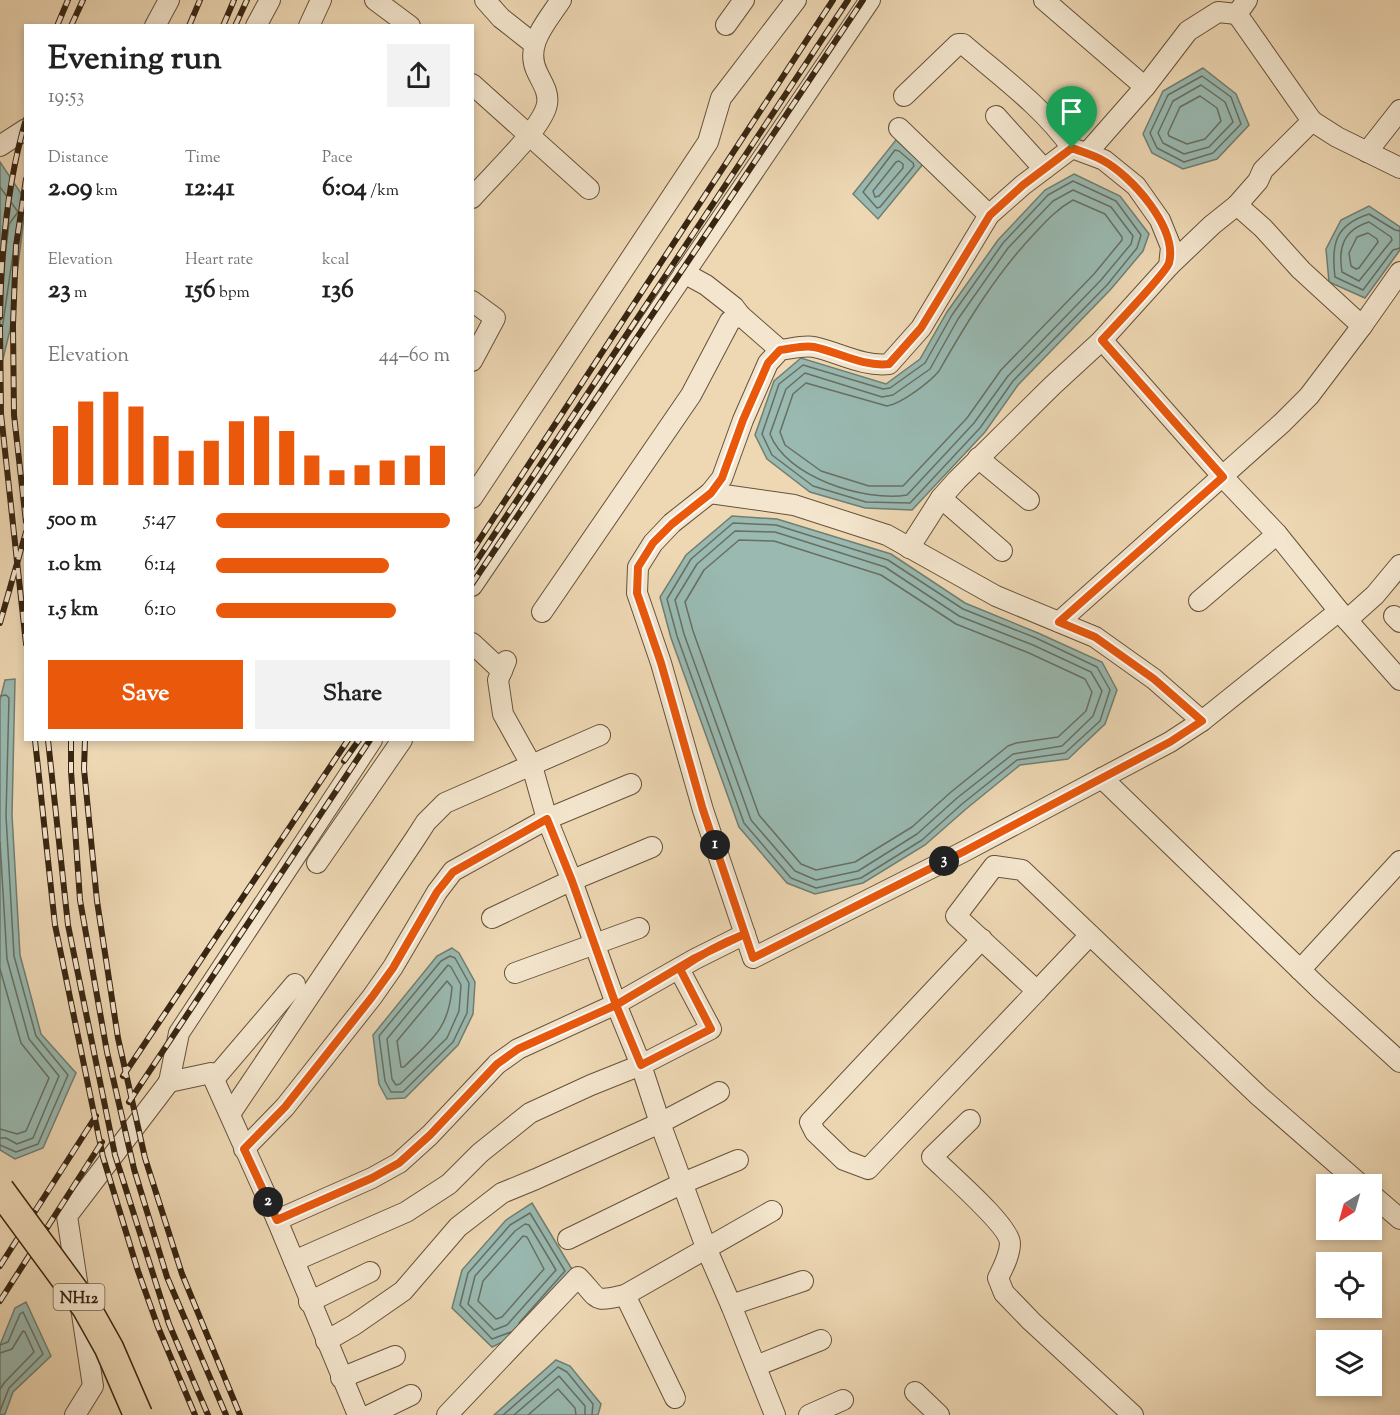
<!DOCTYPE html>
<meta charset="utf-8">
<style>
:root{--surface:#fff;--page:#f2f2f2;--text:#222;--muted:#767676;--accent:#ea580c}
body{margin:0;font-family:"Sorts Mill Goudy",serif;background:var(--page);color:var(--text);height:100vh;display:flex;flex-direction:column;font-size:22px;white-space:nowrap}
*{box-sizing:border-box;margin:0}
p{font-size:20px;color:var(--muted)}
.icon{flex:none;width:33px;height:33px;fill:none;stroke:currentColor;stroke-width:2;stroke-linecap:round;stroke-linejoin:round}
.map{position:relative;flex:1;overflow:hidden}
.details{position:absolute;left:24px;top:24px;width:450px;height:717px;display:flex;flex-direction:column;background:var(--surface);border-radius:0px;box-shadow:0 3px 9px #0003}
.details>*{flex:none}
.needle{width:39px;rotate:217deg}
.controls{position:absolute;left:1316px;top:1174px;display:grid;gap:12px}
.controls a{display:grid;place-items:center;width:66px;height:66px;border-radius:0px;background:var(--surface);box-shadow:0 3px 9px #0003;font-size:30px}
.pin{position:absolute;display:grid;place-items:center;width:51px;height:51px;color:#fff;margin:-62px -26px;border-radius:50% 50% 50% 0;rotate:-45deg;box-shadow:0 0 6px #0007}
.pin .icon{rotate:45deg}
.km{position:absolute;width:30px;height:30px;margin:-15px;border-radius:50%;background:#222;color:#fff;font-size:16px;line-height:30px;text-align:center}
.round{display:grid;place-items:center;flex:none;width:63px;height:63px;border-radius:0px;background:var(--page)}
.summary{display:flex;align-items:center;justify-content:space-between;height:102px;padding:0 24px}
h1{font-size:33px;font-weight:800;line-height:45px}
.stats{display:grid;grid-template-columns:repeat(3,1fr);gap:9px;height:102px;padding:6px 24px}
.stats div{display:grid;align-content:center}
.stats b{font-size:26px;font-weight:800}
.stats small{font-size:16px;font-weight:400}
.stats p{font-size:16px}
.chart{height:168px;padding:12px 24px}
.chart p{display:flex;justify-content:space-between}
.chart svg{width:100%;height:108px;margin-top:6px;stroke:var(--accent);stroke-width:6}
.primary-button{display:flex;gap:12px;margin-top:auto;padding:12px 24px}
.primary-button a{flex:1;height:69px;border-radius:0px;background:var(--accent);color:#fff;font-size:24px;font-weight:800;line-height:69px;text-align:center}
.primary-button a+a{background:var(--page);color:var(--text)}
ul{padding:0 24px;list-style:none;font-size:20px}
li{display:grid;grid-template-columns:96px 72px 1fr;align-items:center;height:45px}
li i{height:15px;border-radius:8px;background:var(--accent)}
.map>svg:first-child{display:block}
.water{fill:#99b9b1;stroke:#727e71;stroke-width:1.5}
.lines{fill:none;stroke-linecap:round;stroke-linejoin:round}
.shore{stroke:#686f62;stroke-width:1.5}
.minor-casing{stroke:#66523a;stroke-width:22}
.minor{stroke:#f4e6ce;stroke-width:20}
.rail-casing{stroke:#382512;stroke-width:6}
.rail{stroke:#f4e6ce;stroke-width:4;stroke-dasharray:11;stroke-linecap:butt}
.highway-bridge-casing{stroke:#382512;stroke-width:31;stroke-linecap:butt}
.highway-bridge{stroke:#eed8b4;stroke-width:28}
.route-casing{stroke:#fff;stroke-width:12}
.route{stroke:#ea580c;stroke-width:8}
.labels{text-anchor:middle;stroke-width:4.5;stroke-linejoin:round;paint-order:stroke}
.shield{fill:#f4e6ce;stroke:#705f4a;stroke-width:1.5}
.shield-label{font-size:16px;font-weight:bold;fill:#382512}
</style>
<div class="map">
<svg width="1400" height="1415" viewBox="0 0 1400 1415">
<rect width="100%" height="100%" fill="#eed8b4"/>
<filter id="stains"><feTurbulence type="fractalNoise" baseFrequency=".00333" numOctaves="4"/><feColorMatrix values="0 0 0 0 .2 0 0 0 0 .09 0 0 0 0 .02 0 0 0 .5 -.17"/></filter>
<radialGradient id="worn" r=".72"><stop offset=".6" stop-color="#630" stop-opacity="0"/><stop offset="1" stop-color="#630" stop-opacity=".3"/></radialGradient>
<g class="water">
<polygon points="1203,68 1236,94 1249,125 1217,159 1183,169 1152,153 1143,134 1163,91"/>
<polygon points="896,140 923,164 878,219 853,194"/>
<polygon points="0,162 26,201 10,330 0,371"/>
<polygon points="1074,174 1120,196 1149,234 1143,251 1111,289 1018,385 985,432 912,510 865,508 810,492 767,459 755,435 774,381 801,358 886,384 920,359 947,312 998,240 1045,190"/>
<polygon points="1369,206 1400,227 1400,250 1365,298 1329,282 1326,249 1341,220"/>
<polygon points="732,516 777,519 891,554 965,603 1038,633 1102,662 1117,690 1105,724 1068,759 1020,765 966,809 925,845 863,883 815,894 787,883 739,827 671,638 660,597 686,555"/>
<polygon points="15,679 12,815 20,955 41,1034 76,1073 43,1148 15,1159 0,1150 0,700 5,680"/>
<polygon points="452,948 459,953 475,982 473,1014 458,1045 405,1098 387,1099 379,1084 373,1035 437,956"/>
<polygon points="532,1203 573,1271 515,1336 492,1347 452,1308 462,1270 506,1220"/>
<polygon points="26,1302 51,1356 13,1392 5,1414 0,1415 0,1345 15,1308"/>
<polygon points="556,1360 570,1366 601,1404 598,1415 494,1415"/>
</g>
<g class="lines">
<g class="shore">
<polygon points="1202,76 1231,97 1241,124 1213,153 1184,162 1157,148 1150,133 1168,95"/>
<polygon points="1201,85 1225,102 1233,122 1209,147 1184,154 1163,143 1158,133 1173,101"/>
<polygon points="1200,96 1217,108 1221,121 1205,139 1187,144 1169,136 1168,133 1180,107"/>
<polygon points="895,150 899,151 913,163 914,166 880,207 877,208 863,192"/>
<polygon points="899,161 903,164 903,168 879,196 875,197 873,191 896,162"/>
<polygon points="1073,181 1116,201 1141,235 1137,248 1107,285 1013,381 980,428 910,503 866,502 813,486 772,455 762,434 779,384 803,365 883,389 890,388 925,363 952,315 1003,243 1048,195"/>
<polyline points="0,187 18,212 9,224 0,297"/>
<path d="M 1073,190 L 1111,207 L 1133,236 L 1131,244 L 1101,280 L 1008,376 L 974,423 L 907,495 C 864,502 786,477 770,434 L 786,389 L 805,373 L 882,397 L 893,395 L 930,369 L 958,319 L 1008,248 L 1053,201 Z"/>
<path d="M 1073,200 L 1105,214 L 1122,237 L 1122,240 L 1094,274 L 1001,370 L 967,418 L 903,486 L 869,486 L 821,471 L 785,445 L 780,432 L 793,394 L 806,383 L 887,406 C 901,404 930,382 939,371 C 967,322 996,274 1035,233 C 1047,220 1057,209 1073,200 Z"/>
<path d="M 1369,222 L 1391,237 L 1392,240 L 1359,281 L 1342,272 C 1338,248 1343,230 1369,222 Z"/>
<path d="M 1400,231 L 1395,230 L 1369,214 C 1335,225 1331,244 1335,277 L 1363,290 L 1393,250 L 1400,248"/>
<polygon points="1368,233 1377,239 1378,242 1359,268 1356,269 1351,266 1349,253 1357,237"/>
<polyline points="0,344 17,226 20,221 26,220"/>
<polygon points="733,523 776,525 888,560 963,609 1036,638 1097,667 1110,690 1100,721 1065,753 1017,760 962,804 922,840 861,878 816,888 791,878 744,823 677,636 667,599 691,559"/>
<polygon points="735,531 775,532 885,567 959,616 1033,645 1091,672 1102,691 1093,716 1062,746 1013,754 957,798 917,834 858,871 816,880 795,871 751,820 684,634 675,600 697,564"/>
<polygon points="739,540 774,541 881,575 956,624 1029,653 1085,679 1092,692 1086,711 1058,737 1016,743 1008,746 951,792 912,827 855,862 816,870 801,864 759,815 693,631 685,602 704,570"/>
<polyline points="0,696 6,695 9,698 6,816 14,956 36,1036 68,1075 38,1144 16,1152 0,1145"/>
<polyline points="0,842 7,959 29,1039 59,1076 33,1138 17,1144 6,1138 0,1138"/>
<polygon points="450,956 455,958 469,983 467,1013 453,1042 403,1092 391,1092 385,1081 379,1036 441,961"/>
<polygon points="448,965 451,967 461,985 459,1011 447,1038 400,1084 396,1085 392,1079 387,1039"/>
<polyline points="0,969 21,1043 49,1078 26,1131 17,1134 0,1129"/>
<path d="M 447,981 L 452,987 C 449,1029 432,1039 404,1067 L 401,1067 L 397,1041 Z"/>
<polygon points="525,1224 529,1225 556,1270 507,1325 494,1330 468,1304 475,1276 515,1231"/>
<polygon points="523,1236 527,1237 544,1269 502,1317 496,1319 478,1301 483,1281"/>
<polyline points="511,1332 492,1339 460,1305 468,1273 510,1225 530,1213 565,1271 519,1323"/>
<polyline points="0,1345 8,1342 20,1314 23,1312 43,1354 9,1388 0,1411"/>
<polyline points="0,1353 12,1349 23,1331 25,1332 34,1352 4,1383 0,1389"/>
<polyline points="503,1415 558,1367 567,1372 593,1404 592,1415"/>
<polyline points="514,1415 559,1376 585,1406 585,1415"/>
<polyline points="528,1415 558,1389 575,1408 576,1415"/>
</g>
<g class="minor-casing">
<g id="minor">
<polyline points="375,0 410,26"/>
<polyline points="485,0 501,18 534,44"/>
<polyline points="1044,0 1145,87 1087,153"/>
<polyline points="726,25 744,0"/>
<polyline points="155,26 169,0"/>
<polyline points="256,26 270,0"/>
<polyline points="309,26 321,0"/>
<polyline points="472,84 589,189"/>
<polyline points="1145,87 1188,31 1218,12 1237,14"/>
<path d="M 904,96 L 958,44 L 963,44 C 1001,77 1042,106 1072,148"/>
<polyline points="996,116 1044,169"/>
<polyline points="1312,121 1337,137 1400,168"/>
<polyline points="899,128 989,215"/>
<polyline points="0,146 26,129"/>
<polyline points="1367,152 1400,110"/>
<path d="M 472,198 C 490,177 543,128 547,104 C 549,93 543,84 538,74 C 523,46 546,23 561,0"/>
<polyline points="1237,205 1263,228 1301,270 1362,326 1400,272"/>
<polyline points="1169,266 1212,225 1237,205 1258,181 1263,170 1312,121 1237,14 1247,0"/>
<polyline points="684,273 706,285 734,307 740,315 780,350"/>
<polyline points="472,301 495,318 472,361"/>
<polyline points="1102,340 1223,477 1277,534 1339,611 1400,680"/>
<polyline points="978,458 1029,500"/>
<polyline points="710,493 794,505 887,535 996,596 1095,637 1154,679 1202,721"/>
<polyline points="472,498 708,142 721,98 796,0"/>
<polyline points="941,498 1002,551"/>
<path d="M 909,548 L 941,498 L 957,480 L 1052,386 L 1102,340 L 1169,266 L 1171,247 L 1160,220 L 1136,186 L 1104,160 L 1072,148 L 1023,185 L 989,215 L 921,328 L 889,364 C 863,367 838,352 814,347 C 803,345 790,349 780,350 L 768,363 L 743,420 L 722,478 L 710,493 L 672,523 L 653,543 L 638,567 L 637,593 L 661,663 L 703,810 L 753,958 L 963,852 L 1170,742 L 1202,721 L 1339,611"/>
<polyline points="472,586 870,0"/>
<polyline points="1199,601 1277,534"/>
<polyline points="542,612 691,395 730,321 740,315"/>
<polyline points="1394,616 1400,622"/>
<polyline points="1347,620 1375,595 1400,565"/>
<polyline points="1059,622 1282,423 1309,396 1362,326"/>
<polyline points="472,643 502,671"/>
<polyline points="506,661 498,680 503,714 532,766 547,819 572,881 616,1004 641,1065 660,1123 707,1250 731,1305 775,1415"/>
<polyline points="1102,778 1321,990 1400,1062"/>
<polyline points="317,863 402,740"/>
<polyline points="492,918 568,882 652,847"/>
<polyline points="982,939 810,1122 815,1132 844,1160 868,1169 1037,991 956,916 994,866 1022,870 1259,1096 1361,1185"/>
<polyline points="1300,970 1400,861"/>
<polyline points="515,973 639,928"/>
<polyline points="1037,991 1090,935"/>
<polyline points="214,1079 295,984"/>
<polyline points="230,1114 415,839 426,822 445,803 600,735"/>
<path d="M 970,1120 L 932,1157 C 947,1172 1009,1225 1010,1243 C 1010,1255 1003,1268 998,1278 L 1004,1293 L 1031,1321 L 1133,1415"/>
<polyline points="244,1149 285,1107 372,997 393,967 437,892 453,871 547,819 631,784"/>
<polyline points="1371,1194 1400,1219"/>
<polyline points="277,1220 372,1178 399,1163 430,1135 497,1064 518,1049 616,1004 695,959 745,934"/>
<polyline points="568,1239 683,1183 738,1160"/>
<polyline points="294,1261 406,1212 449,1184 480,1153 530,1113 591,1085 641,1065 711,1029 679,969"/>
<polyline points="625,1295 675,1398"/>
<polyline points="309,1302 370,1272"/>
<polyline points="731,1305 803,1281"/>
<polyline points="326,1341 354,1325 403,1291 458,1227 502,1193 536,1179 660,1123 719,1092"/>
<polyline points="756,1366 821,1340"/>
<polyline points="341,1378 395,1356"/>
<polyline points="915,1392 939,1415"/>
<polyline points="75,1415 93,1386 67,1216 169,1082"/>
<polyline points="358,1415 277,1220 211,1073 169,1082 179,1033 372,740"/>
<polyline points="370,1415 411,1395"/>
<path d="M 447,1415 L 578,1277 C 600,1299 591,1303 625,1295 L 772,1211"/>
<polyline points="809,1415 843,1400"/>
</g>
</g>
<use href="#minor" class="minor"/>
<g class="rail-casing">
<g id="rail">
<polyline points="57,26 68,0"/>
<polyline points="71,26 83,0"/>
<polyline points="189,26 200,0"/>
<polyline points="223,26 234,0"/>
<polyline points="235,26 247,0"/>
<polyline points="26,179 16,246 13,325 14,415 26,522"/>
<path d="M 0,317 C 1,251 7,184 26,119"/>
<polyline points="0,327 1,414 26,644"/>
<polyline points="472,551 833,0"/>
<polyline points="472,568 848,0"/>
<polyline points="472,584 863,0"/>
<polyline points="0,623 26,532"/>
<polyline points="35,740 55,925 103,1157 138,1271 158,1327 195,1415"/>
<polyline points="48,740 68,925 115,1155 169,1324 208,1415"/>
<polyline points="71,740 71,771 80,900 107,1052 134,1169 167,1277 226,1415"/>
<polyline points="85,740 84,769 97,901 118,1038 145,1158 182,1274 240,1415"/>
<polyline points="344,761 359,740"/>
<polyline points="123,1076 348,740"/>
<polyline points="129,1102 370,740"/>
<polyline points="0,1266 96,1116"/>
<polyline points="0,1301 102,1142"/>
</g>
</g>
<use href="#rail" class="rail"/>
<g class="highway-bridge-casing">
<polyline id="highway-bridge" points="0,1190 86,1307 109,1348 138,1415"/>
</g>
<use href="#highway-bridge" class="highway-bridge"/>
</g>
<g class="lines">
<g class="route-casing">
<path id="route" d="M 1072,148 L 1023,185 L 990,215 L 921,328 L 889,364 C 863,367 838,352 814,347 C 803,345 790,349 780,350 L 768,363 L 743,420 L 722,478 L 711,493 L 672,524 L 653,543 L 638,567 L 637,593 L 661,663 L 703,810 L 745,934 L 695,958 L 616,1005 L 572,881 L 547,819 L 453,872 L 437,892 L 393,968 L 372,997 L 285,1107 L 244,1149 L 277,1220 L 372,1178 L 399,1163 L 430,1135 L 497,1064 L 518,1049 L 616,1005 L 641,1065 L 711,1029 L 680,969 C 700,955 722,943 745,934 L 753,958 L 963,852 L 1170,742 L 1202,721 L 1154,679 L 1095,637 L 1059,622 L 1223,477 L 1102,340 C 1113,328 1166,273 1169,263 C 1178,228 1131,175 1102,160 C 1093,155 1082,152 1072,148"/>
</g>
<use href="#route" class="route"/>
</g>
<g class="labels">
<rect class="shield" x="53.5" y="1284" width="51" height="26" rx="4.5"/>
<g class="shield-label">
<text x="79" y="1303">NH12</text>
</g>
</g>
<rect width="100%" height="100%" filter="url(#stains)"/>
<rect width="100%" height="100%" fill="url(#worn)"/>
</svg>
<div class="controls">
<a><svg class="needle" viewBox="-14 -14 28 28"><path d="M0-13l5 13h-10z" fill="#e53935"/><path d="M0 13l5-13h-10z" fill="#767676"/></svg></a>
<a><svg class="icon" aria-label="locate" viewBox="0 0 24 24"><circle cx="12" cy="12" r="6"/><path d="M12 2v4M12 18v4M2 12h4M18 12h4"/></svg></a>
<a><svg class="icon" aria-label="layers" viewBox="0 0 24 24"><path d="M12 4l9 5-9 5-9-5zM3 14l9 5 9-5"/></svg></a>
</div>
<div class="pin" style="left:1072px;top:148px;background:#1e9e55"><svg class="icon" aria-label="arrive" viewBox="0 0 24 24"><path d="M6 21V4h12l-3 4 3 4H6"/></svg></div>
<b class="km" style="left:715px;top:845px">1</b>
<b class="km" style="left:268px;top:1202px">2</b>
<b class="km" style="left:944px;top:861px">3</b>
<section class="details">
<div class="summary"><div><h1>Evening run</h1><p>19:53</p></div><a class="round"><svg class="icon" aria-label="share" viewBox="0 0 24 24"><path d="M12 15V3M7 8l5-5 5 5M5 13v7h14v-7"/></svg></a></div>
<div class="stats">
<div><p>Distance</p><b>2.09<small> km</small></b></div>
<div><p>Time</p><b>12:41</b></div>
<div><p>Pace</p><b>6:04<small> /km</small></b></div>
</div>
<div class="stats">
<div><p>Elevation</p><b>23<small> m</small></b></div>
<div><p>Heart rate</p><b>156<small> bpm</small></b></div>
<div><p>kcal</p><b>136</b></div>
</div>
<div class="chart"><p><span>Elevation</span>44–60 m</p>
<svg viewBox="0 0 160 44" preserveAspectRatio="none"><path d="M5 44V20M15 44V10M25 44V6M35 44V12M45 44V24M55 44V30M65 44V26M75 44V18M85 44V16M95 44V22M105 44V32M115 44V38M125 44V36M135 44V34M145 44V32M155 44V28"/></svg>
</div>
<ul>
<li><b>500 m</b>5:47<i style="width:100%"></i></li>
<li><b>1.0 km</b>6:14<i style="width:74%"></i></li>
<li><b>1.5 km</b>6:10<i style="width:77%"></i></li>
</ul>
<div class="primary-button"><a>Save</a><a>Share</a></div>
</section>
</div>
